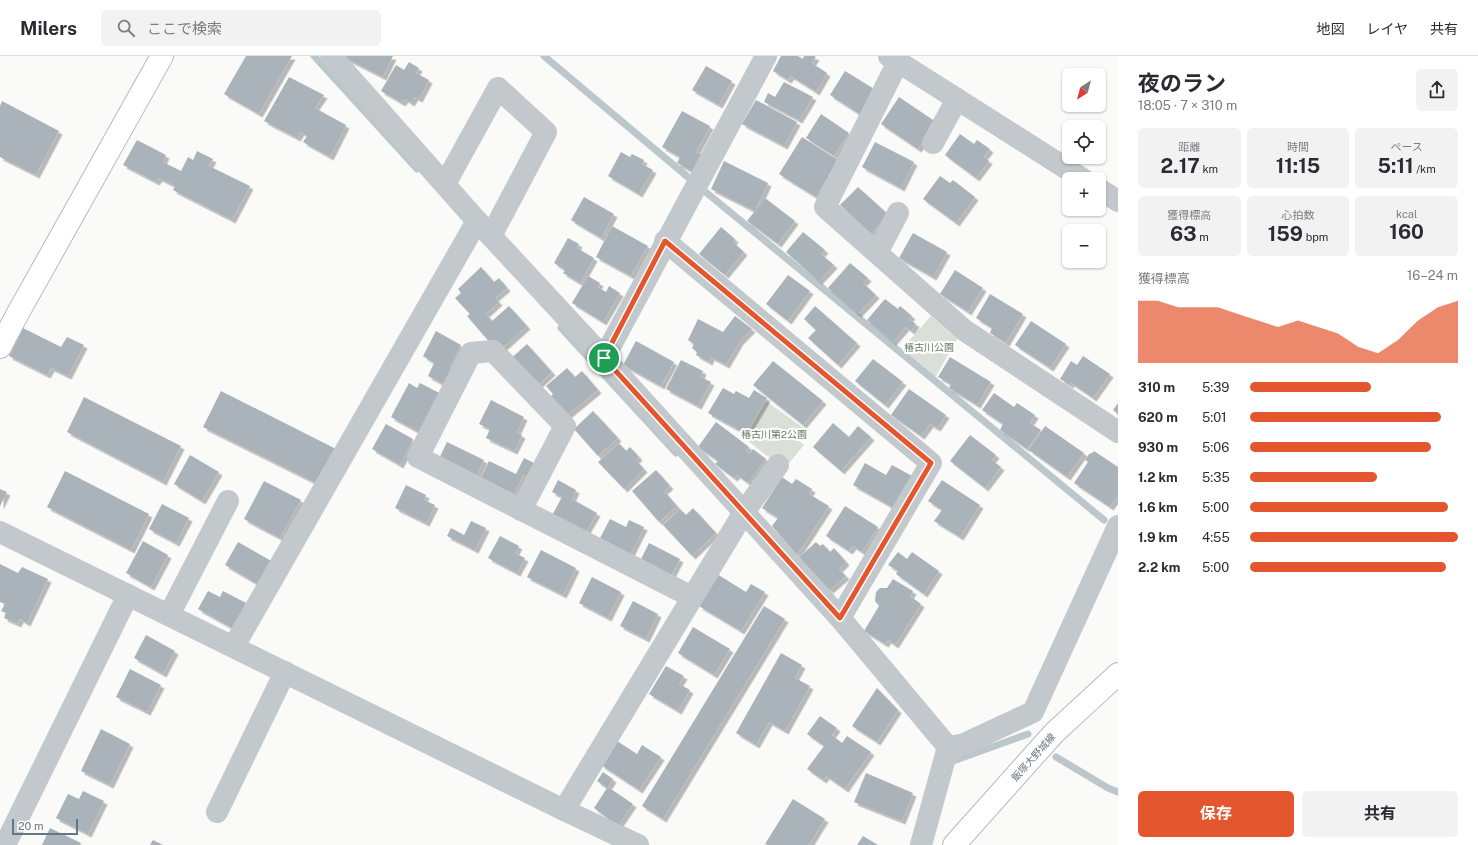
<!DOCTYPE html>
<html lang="ja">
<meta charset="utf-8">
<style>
:root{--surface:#fff;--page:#f2f2f3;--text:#2b2b33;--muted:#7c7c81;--line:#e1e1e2;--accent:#e4572e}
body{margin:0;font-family:"Public Sans","Noto Sans JP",sans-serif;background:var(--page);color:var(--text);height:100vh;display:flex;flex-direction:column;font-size:15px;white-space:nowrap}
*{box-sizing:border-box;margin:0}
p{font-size:13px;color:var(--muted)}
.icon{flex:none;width:22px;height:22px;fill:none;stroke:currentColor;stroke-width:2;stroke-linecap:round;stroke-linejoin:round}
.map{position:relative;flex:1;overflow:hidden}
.panel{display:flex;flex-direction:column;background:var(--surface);width:360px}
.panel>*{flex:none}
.needle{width:26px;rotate:216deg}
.fabs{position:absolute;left:1062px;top:12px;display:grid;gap:8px}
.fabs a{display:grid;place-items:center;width:44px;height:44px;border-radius:6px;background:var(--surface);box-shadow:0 1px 3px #0004;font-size:20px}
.scale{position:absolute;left:12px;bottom:10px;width:66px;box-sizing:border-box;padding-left:4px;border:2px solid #657683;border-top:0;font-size:11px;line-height:14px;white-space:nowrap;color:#657683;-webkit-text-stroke:3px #fff;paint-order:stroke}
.pin{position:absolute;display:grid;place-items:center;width:34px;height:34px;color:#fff;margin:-17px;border:2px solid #fff;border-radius:50%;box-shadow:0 1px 4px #0007}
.round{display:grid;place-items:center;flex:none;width:42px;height:42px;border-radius:6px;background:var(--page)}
.summary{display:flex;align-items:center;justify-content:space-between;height:68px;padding:0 20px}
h1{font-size:22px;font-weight:700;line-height:30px}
.metrics{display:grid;grid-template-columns:repeat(3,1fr);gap:6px;height:68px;padding:4px 20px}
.metrics div{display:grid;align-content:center;border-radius:6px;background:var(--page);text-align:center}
.metrics b{font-size:20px;font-weight:700}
.metrics small{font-size:11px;font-weight:400}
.metrics p{font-size:11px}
.chart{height:112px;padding:8px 20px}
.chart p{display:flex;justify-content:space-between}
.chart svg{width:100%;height:72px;margin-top:4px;fill:var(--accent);opacity:.7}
.primary-button{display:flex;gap:8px;margin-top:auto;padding:8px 20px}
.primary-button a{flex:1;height:46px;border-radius:6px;background:var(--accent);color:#fff;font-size:16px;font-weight:700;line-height:46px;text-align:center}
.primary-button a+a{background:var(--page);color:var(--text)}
ul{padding:0 20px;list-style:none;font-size:13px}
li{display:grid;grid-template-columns:64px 48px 1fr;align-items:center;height:30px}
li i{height:10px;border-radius:5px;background:var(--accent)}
header{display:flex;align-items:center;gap:24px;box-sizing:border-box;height:56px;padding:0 20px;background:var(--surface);border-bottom:1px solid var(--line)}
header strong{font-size:19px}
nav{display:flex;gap:22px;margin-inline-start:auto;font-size:14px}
.search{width:280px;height:36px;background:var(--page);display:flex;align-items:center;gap:10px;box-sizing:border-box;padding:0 14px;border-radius:6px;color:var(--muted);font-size:15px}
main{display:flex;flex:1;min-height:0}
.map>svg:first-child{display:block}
.green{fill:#dadfd7}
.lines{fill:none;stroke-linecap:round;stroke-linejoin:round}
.stream{stroke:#bbc7cb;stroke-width:7}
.building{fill:#aab3b9;filter:url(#shadow)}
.secondary-casing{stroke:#b3babf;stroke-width:24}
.primary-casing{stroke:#b5babe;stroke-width:24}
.street{stroke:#c3c8cc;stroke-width:22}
.secondary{stroke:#fff;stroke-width:22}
.primary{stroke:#fff;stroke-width:22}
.route-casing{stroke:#fff;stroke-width:8}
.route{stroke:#e4572e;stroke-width:5}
.labels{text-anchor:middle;stroke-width:4;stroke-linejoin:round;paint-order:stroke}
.park-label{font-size:10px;fill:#687a64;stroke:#fff}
.street-label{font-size:10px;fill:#657683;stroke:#fff}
</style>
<header>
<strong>Milers</strong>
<div class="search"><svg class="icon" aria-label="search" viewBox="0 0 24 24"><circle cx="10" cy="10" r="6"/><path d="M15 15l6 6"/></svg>ここで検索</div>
<nav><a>地図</a><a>レイヤ</a><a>共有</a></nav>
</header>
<main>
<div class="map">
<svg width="1118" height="789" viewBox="0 0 1118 789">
<defs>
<filter id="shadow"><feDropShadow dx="3.5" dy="3.5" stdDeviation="0" flood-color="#0004"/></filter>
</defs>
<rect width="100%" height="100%" fill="#fafaf8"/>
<g class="green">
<polygon points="931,260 957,283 935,322 901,294"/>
<polygon points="766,345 805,373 798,384 804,389 784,413 744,382"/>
</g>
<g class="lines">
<g class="stream">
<polyline points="314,0 417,113"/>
<polyline points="544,0 689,122"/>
<polyline points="702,133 1104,464"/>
<polyline points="561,272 676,397"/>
<polyline points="1056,701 1108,732 1118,736"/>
<polyline points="953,705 1028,678"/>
</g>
</g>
<g class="building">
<polygon points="246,0 292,0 259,58 224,38"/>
<polygon points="346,0 393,0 383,21 345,2"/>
<polygon points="781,0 798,0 803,3 804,0 814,0 816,1 812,7 827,17 816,36 791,20 788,24 773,15"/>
<polygon points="409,6 419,12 416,17 429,24 419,43 415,41 411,47 405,43 402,47 381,35 396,9 404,14"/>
<polygon points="706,10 732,25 719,49 692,34"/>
<polygon points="845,15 876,34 861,59 830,39"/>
<polygon points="289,21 324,39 315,52 346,69 330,101 303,86 307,80 301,76 297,82 264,65"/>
<polygon points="784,26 813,41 799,64 764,46 768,37 775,41"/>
<polygon points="899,41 936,66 918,93 881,68"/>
<polygon points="756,44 797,66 784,90 742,68"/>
<polygon points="2,45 59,75 36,119 0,101 0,50"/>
<polygon points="682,55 710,70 696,96 702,99 693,116 677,107 680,101 662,91"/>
<polygon points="821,58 849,77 834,100 806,82"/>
<polygon points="960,78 974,88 977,84 990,93 984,101 989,105 976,122 945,99"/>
<polygon points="802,81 838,104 816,141 779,118"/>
<polygon points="137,84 166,99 163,106 181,115 188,101 193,104 197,95 213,103 209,110 250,130 232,164 173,134 175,130 159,122 156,126 123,109"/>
<polygon points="875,86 914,106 901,132 862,111"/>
<polygon points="621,96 630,101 632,98 644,104 642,108 653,114 639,138 608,120"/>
<polygon points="724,105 768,127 755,155 711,133"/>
<polygon points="940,120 950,127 953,124 975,141 956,167 923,143"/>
<polygon points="858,131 889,159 871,178 840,149"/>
<polygon points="584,141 614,158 601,182 571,164"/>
<polygon points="765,142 795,165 778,188 747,165"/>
<polygon points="612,170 648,190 631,220 596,201"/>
<polygon points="721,171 735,183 733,186 744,196 725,219 699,198"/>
<polygon points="803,176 825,194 821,198 834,209 819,225 786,196"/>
<polygon points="913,177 947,196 933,221 899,202"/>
<polygon points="568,182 579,188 577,192 594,202 580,227 563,217 565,214 554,207"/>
<polygon points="850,207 868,222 863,227 876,239 858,258 828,232"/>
<polygon points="481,211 494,226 499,222 507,232 495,242 499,246 486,258 492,265 509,250 527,270 498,296 467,260 470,258 455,242 461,237 458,233"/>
<polygon points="955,214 983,232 968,256 940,238"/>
<polygon points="788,219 810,235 788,265 766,248"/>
<polygon points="588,220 600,227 598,231 606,236 609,230 620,237 603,266 572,247"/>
<polygon points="990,238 1023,258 1006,287 990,277 992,272 976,262"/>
<polygon points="885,243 898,253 900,250 912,260 909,263 916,268 911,275 906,271 893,286 867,264"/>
<polygon points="815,250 857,287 838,309 808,282 816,274 804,263"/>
<polygon points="735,260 752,273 740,285 726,309 711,301 709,306 696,299 697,296 692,292 694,288 688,284 698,263 723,276"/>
<polygon points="1031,265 1066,288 1050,312 1015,289"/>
<polygon points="23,272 61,291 67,281 84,289 68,320 51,312 47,319 9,300"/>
<polygon points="436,275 461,289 450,311 457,315 449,331 428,320 434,307 423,300"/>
<polygon points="636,285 674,306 661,330 623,309"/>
<polygon points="527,288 552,316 535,332 507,306"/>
<polygon points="1083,300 1110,318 1093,342 1071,327 1070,329 1060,323 1071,305 1077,309"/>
<polygon points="950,301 991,326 977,349 949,332 951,328 938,321"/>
<polygon points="873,303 903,326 885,349 855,325"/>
<polygon points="681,304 703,315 701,321 711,326 698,350 666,333"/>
<polygon points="773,305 823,345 803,369 753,329"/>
<polygon points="567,312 575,321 582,315 598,334 564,362 548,343 553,338 546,330"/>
<polygon points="409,327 417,332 420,327 447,341 426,380 391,361"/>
<polygon points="723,332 734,338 736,335 749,342 754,334 767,342 746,378 708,357"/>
<polygon points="909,333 946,359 937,372 930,368 921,380 891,359"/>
<polygon points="221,335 336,393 318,428 203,371"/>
<polygon points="994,337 1014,351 1017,347 1035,359 1030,367 1041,374 1027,393 1000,374 1003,368 982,354"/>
<polygon points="84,341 181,390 163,426 67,376"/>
<polygon points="491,344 524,361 517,376 522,379 514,395 486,382 490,373 479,368"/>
<polygon points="1118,347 1118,358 1113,354"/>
<polygon points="593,355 618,382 598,400 574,373"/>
<polygon points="716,366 749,391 746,395 749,398 753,393 766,403 748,427 737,419 734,422 715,408 718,405 698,391"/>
<polygon points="833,367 849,381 858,370 871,381 841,415 813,391"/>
<polygon points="386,368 413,383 400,409 372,393"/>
<polygon points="1045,370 1084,397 1067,421 1029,394"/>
<polygon points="970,379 996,399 992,404 1001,411 985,432 950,405"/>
<polygon points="447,386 484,404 473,427 436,409"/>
<polygon points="619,387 626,395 630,391 639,401 636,404 644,413 624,433 598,406"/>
<polygon points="1094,395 1118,411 1118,440 1110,451 1074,427 1088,406 1085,404 1089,398 1092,397"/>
<polygon points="190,399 219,416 202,445 174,428"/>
<polygon points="524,402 540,410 533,424 523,419 511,445 477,429 489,405 516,418"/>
<polygon points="865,407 886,419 892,409 912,420 894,452 853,429"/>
<polygon points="656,414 670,430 664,435 677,450 659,466 632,435"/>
<polygon points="65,415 149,458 131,494 47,451"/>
<polygon points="782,421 792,428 796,423 812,433 809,438 829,450 797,499 772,470 778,462 762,452"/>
<polygon points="558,424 576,434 572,443 597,457 583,481 550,463 562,441 552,436"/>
<polygon points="942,424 980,449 960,481 934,465 942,454 928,445"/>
<polygon points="264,425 301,444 280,482 244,463"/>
<polygon points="406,429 426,439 424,444 435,449 426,467 395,452"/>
<polygon points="0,433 7,436 0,450"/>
<polygon points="162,448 189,462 176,487 149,473"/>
<polygon points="845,450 878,471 862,496 853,490 849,495 826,480"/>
<polygon points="693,452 716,477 692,500 663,469 680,453 686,459"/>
<polygon points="610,463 626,471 629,464 644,471 628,503 597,488"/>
<polygon points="471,465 486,472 475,494 447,480 451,472 464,479"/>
<polygon points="500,480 519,490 515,497 525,502 517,517 488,502"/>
<polygon points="143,485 168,499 151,531 126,517"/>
<polygon points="238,486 273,506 259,529 225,509"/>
<polygon points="816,486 820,490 823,488 830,496 834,492 846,506 839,513 846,520 830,534 795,505"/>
<polygon points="649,487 680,503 668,526 637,511"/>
<polygon points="541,494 576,512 563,539 527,521"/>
<polygon points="898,496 907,503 912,496 939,515 924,538 896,518 898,515 888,509"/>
<polygon points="0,508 18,517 22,511 48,523 27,567 20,563 18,568 4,562 6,557 1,555 5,548 0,546"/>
<polygon points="717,518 746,536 751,528 765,536 741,575 699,550"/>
<polygon points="592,521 621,536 608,562 579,547"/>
<polygon points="893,523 913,535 910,540 921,548 895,589 888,584 885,588 864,575 879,550 875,545 876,536 880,532 887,532"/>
<polygon points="208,535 220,541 223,535 248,548 234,573 198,553"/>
<polygon points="633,545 658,558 646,583 620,570"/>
<polygon points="764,550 785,563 663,763 642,750"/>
<polygon points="693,571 730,593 714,619 678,597"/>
<polygon points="146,579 175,595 163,618 134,602"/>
<polygon points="781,597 802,609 795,622 810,630 785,675 769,666 756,689 736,677"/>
<polygon points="666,610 684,620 679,628 690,634 678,655 649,638"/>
<polygon points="130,613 161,629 147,656 116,641"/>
<polygon points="877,632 898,654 877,686 852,670"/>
<polygon points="820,660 837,672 832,679 842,687 847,680 871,696 845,733 826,720 823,724 807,713 824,690 807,678"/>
<polygon points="101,673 130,688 110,729 81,715"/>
<polygon points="617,685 637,698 642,689 661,701 639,734 601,709"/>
<polygon points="603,716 613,723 608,731 633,748 618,770 594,752 607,732 597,725"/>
<polygon points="866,717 913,737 902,765 854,746"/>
<polygon points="83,735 104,745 88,778 56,762 68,738 79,743"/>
<polygon points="793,743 825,763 809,789 768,789 765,788"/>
<polygon points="50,772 81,787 80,789 42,789"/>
<polygon points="863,780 878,789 857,789"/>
<polygon points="153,784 163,789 150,789"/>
</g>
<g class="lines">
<g class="secondary-casing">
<polyline id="secondary" points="0,291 18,257 162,0"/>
</g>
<g class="primary-casing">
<polyline id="primary" points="954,789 1054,677 1118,618"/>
</g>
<g class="street">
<polyline points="331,0 477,165 604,302 840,562 948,691"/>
<polyline points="889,0 1083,123"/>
<polyline points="898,6 825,151 964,274 1118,376"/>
<polyline points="933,87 957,43"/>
<polyline points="445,128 498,32 546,76 491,180"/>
<polyline points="1099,133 1118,145"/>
<polyline points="665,185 931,407 840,562"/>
<polyline points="877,197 898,157"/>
<polyline points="604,302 766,0"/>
<polyline points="521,454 565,370 493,295 471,297 418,401 692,541"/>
<polyline points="0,476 564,754 638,789"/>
<polyline points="169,559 228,445"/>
<polyline points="234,590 477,165"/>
<polyline points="948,691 962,689 1033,656 1118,470"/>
<polyline points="564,754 744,456 778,409"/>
<polyline points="217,756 285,616"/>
<polyline points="5,789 128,539"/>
<polyline points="921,789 948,691"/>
</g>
<use href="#secondary" class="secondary"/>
<use href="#primary" class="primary"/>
</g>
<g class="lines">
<g class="route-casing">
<polygon id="route" points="665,185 931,407 840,562 604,302"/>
</g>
<use href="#route" class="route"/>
</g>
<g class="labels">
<g class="park-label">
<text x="929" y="295">椿古川公園</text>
<text x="774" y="382">椿古川第2公園</text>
</g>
<g class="street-label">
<text transform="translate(1033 701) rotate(-48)" y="4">飯塚大野城線</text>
</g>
</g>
</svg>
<div class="fabs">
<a><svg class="needle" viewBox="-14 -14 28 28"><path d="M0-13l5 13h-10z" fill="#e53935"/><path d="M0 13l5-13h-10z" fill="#7c7c81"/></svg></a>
<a><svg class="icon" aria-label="locate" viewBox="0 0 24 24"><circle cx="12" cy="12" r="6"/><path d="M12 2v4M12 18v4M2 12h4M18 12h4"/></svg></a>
<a>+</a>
<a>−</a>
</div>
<div class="scale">20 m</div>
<div class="pin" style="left:604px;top:302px;background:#1e9e55"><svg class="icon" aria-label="arrive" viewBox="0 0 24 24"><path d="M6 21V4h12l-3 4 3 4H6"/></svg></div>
</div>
<section class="panel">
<div class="summary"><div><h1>夜のラン</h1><p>18:05 · 7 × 310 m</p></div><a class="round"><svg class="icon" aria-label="share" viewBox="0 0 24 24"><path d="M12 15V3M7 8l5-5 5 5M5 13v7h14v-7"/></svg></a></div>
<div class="metrics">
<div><p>距離</p><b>2.17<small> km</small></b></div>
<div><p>時間</p><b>11:15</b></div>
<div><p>ペース</p><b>5:11<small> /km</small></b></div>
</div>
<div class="metrics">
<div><p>獲得標高</p><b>63<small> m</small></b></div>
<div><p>心拍数</p><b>159<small> bpm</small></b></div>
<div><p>kcal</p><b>160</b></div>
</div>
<div class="chart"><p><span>獲得標高</span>16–24 m</p>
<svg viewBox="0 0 160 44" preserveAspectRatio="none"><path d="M0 44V6L10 6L20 10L30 10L40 10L50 14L60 18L70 22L80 18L90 22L100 26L110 34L120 38L130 30L140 18L150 10L160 6V44z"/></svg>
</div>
<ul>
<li><b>310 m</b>5:39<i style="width:58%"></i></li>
<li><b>620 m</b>5:01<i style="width:92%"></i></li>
<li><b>930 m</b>5:06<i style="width:87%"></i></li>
<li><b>1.2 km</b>5:35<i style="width:61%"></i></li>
<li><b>1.6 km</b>5:00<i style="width:95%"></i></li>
<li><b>1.9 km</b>4:55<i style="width:100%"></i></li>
<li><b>2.2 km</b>5:00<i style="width:94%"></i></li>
</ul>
<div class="primary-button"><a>保存</a><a>共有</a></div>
</section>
</main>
